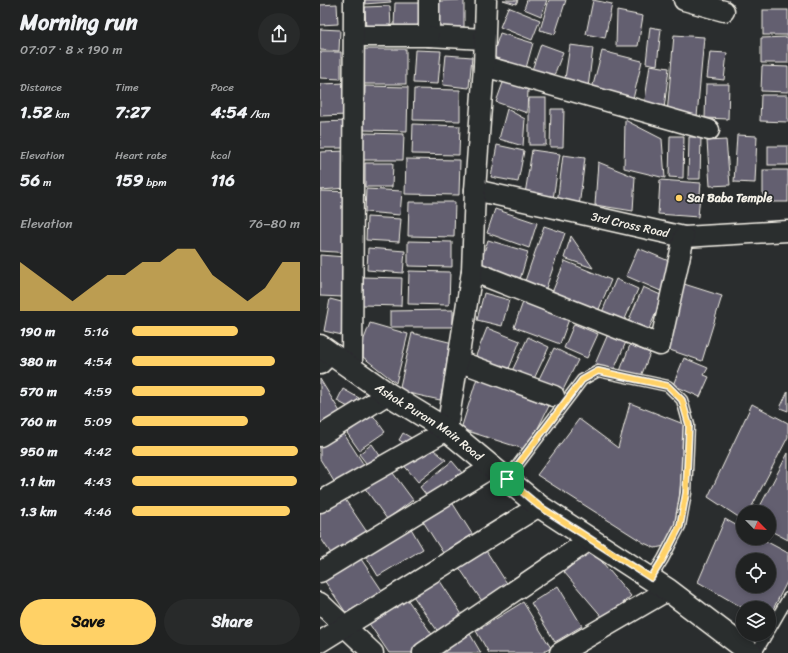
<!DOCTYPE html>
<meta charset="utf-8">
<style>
:root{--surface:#202222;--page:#282a2a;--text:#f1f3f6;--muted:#a2a4a5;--line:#3d3f40;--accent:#ffd166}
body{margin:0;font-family:Sriracha,sans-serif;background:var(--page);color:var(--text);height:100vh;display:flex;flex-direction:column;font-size:15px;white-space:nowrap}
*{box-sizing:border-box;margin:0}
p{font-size:13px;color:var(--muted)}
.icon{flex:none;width:22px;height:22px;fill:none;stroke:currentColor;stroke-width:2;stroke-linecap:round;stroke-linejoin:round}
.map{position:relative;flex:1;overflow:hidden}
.side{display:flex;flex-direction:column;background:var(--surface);width:320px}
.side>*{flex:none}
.needle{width:26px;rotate:114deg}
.controls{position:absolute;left:416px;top:505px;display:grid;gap:8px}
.controls a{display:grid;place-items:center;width:40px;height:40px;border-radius:50%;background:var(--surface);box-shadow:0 2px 6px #0003,0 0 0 1px var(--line);font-size:20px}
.pin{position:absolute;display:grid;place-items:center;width:34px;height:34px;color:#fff;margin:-17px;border-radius:8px;box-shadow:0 2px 6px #0006}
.round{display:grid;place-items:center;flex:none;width:42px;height:42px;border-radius:21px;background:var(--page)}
.head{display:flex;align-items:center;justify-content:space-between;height:68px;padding:0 20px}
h1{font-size:22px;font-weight:700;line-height:30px}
.stats{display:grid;grid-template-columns:repeat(3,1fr);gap:6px;height:68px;padding:4px 20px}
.stats div{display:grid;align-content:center}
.stats b{font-size:17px;font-weight:700}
.stats small{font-size:11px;font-weight:400}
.stats p{font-size:11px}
.chart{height:112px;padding:8px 20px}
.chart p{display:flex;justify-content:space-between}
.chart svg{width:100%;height:72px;margin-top:4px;fill:var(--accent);opacity:.7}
.button{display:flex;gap:8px;margin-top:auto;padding:8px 20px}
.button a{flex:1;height:46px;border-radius:24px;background:var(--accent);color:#111;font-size:16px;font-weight:700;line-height:46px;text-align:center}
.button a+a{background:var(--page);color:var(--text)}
ul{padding:0 20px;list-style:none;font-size:13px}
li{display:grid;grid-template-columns:64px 48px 1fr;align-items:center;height:30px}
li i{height:10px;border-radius:5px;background:var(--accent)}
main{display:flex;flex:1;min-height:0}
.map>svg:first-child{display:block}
.building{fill:#635f70;stroke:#f4f1e8;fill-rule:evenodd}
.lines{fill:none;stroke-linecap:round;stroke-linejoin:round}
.service-casing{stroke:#f4f1e8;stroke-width:13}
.minor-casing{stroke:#f4f1e8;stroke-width:23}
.tertiary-casing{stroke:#f4f1e8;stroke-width:25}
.service{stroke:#2a2d2e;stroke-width:10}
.minor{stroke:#2a2d2e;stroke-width:20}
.tertiary{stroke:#2a2d2e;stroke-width:22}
.route-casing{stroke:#fff;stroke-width:8}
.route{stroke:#ffd166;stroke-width:5}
.poi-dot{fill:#ffd166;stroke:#2a2d2e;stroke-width:1.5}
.labels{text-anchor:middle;stroke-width:3.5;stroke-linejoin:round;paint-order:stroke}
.poi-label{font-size:12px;font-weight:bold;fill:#f4f1e8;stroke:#2a2d2e;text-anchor:start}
.street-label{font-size:12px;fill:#f4f1e8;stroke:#2a2d2e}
</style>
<main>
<section class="side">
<div class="head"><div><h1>Morning run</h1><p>07:07 · 8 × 190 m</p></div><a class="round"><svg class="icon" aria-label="share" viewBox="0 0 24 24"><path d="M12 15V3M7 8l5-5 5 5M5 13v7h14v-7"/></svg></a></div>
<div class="stats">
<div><p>Distance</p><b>1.52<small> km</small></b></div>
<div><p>Time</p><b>7:27</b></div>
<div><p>Pace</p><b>4:54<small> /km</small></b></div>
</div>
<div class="stats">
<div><p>Elevation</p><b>56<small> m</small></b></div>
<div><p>Heart rate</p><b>159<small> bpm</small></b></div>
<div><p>kcal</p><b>116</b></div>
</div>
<div class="chart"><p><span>Elevation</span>76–80 m</p>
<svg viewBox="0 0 160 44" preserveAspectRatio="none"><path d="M0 44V14L10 22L20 30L30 38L40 30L50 22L60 22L70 14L80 14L90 6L100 6L110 22L120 30L130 38L140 30L150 14L160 14V44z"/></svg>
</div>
<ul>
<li><b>190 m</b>5:16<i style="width:63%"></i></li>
<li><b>380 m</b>4:54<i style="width:85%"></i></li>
<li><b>570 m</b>4:59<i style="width:79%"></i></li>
<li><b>760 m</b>5:09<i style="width:69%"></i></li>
<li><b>950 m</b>4:42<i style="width:99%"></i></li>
<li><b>1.1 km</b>4:43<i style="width:98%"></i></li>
<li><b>1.3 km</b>4:46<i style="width:94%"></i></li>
</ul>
<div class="button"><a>Save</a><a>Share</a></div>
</section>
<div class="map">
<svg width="468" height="653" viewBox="0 0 468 653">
<rect width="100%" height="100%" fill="#2a2d2e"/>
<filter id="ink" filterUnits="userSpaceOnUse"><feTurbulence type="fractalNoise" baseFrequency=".025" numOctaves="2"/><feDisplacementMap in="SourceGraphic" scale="8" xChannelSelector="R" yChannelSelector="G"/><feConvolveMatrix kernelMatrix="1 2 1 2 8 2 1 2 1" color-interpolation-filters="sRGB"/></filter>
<g filter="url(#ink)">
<g class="building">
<polygon points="44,0 70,0 71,2 44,4"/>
<polygon points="144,0 144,27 118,27 117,1"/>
<polygon points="183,0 198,0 196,4"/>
<polygon points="207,0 227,0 221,16 204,9"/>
<polygon points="229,0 246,0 235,34 220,30"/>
<polygon points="273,0 292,4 285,38 266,34"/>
<polygon points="75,3 100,3 99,26 74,26"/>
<polygon points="17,4 18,24 0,25 0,5"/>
<polygon points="70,6 71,29 46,30 45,7"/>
<polygon points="188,7 220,20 212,40 180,27"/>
<rect x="443" y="10" width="25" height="25"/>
<polygon points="297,11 323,16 318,46 296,46"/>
<polygon points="330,27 341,29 337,65 326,63"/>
<polygon points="0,29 20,30 19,51 0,50"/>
<polygon points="180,33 213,43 206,68 172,57"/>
<polygon points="354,35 384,37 377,117 347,114"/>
<polygon points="468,37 468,63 441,63 441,38"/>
<polygon points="221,44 243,52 233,78 212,70"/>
<polygon points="250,45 273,48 268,88 244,85"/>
<rect x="44" y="49" width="42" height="35"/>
<polygon points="95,50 121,51 118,84 93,83"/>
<polygon points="282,51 322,61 313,99 272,89"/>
<polygon points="0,52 21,52 21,79 0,78"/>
<polygon points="390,52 407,53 404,80 387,78"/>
<polygon points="126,55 152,57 149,88 123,85"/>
<polygon points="330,65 349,68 344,109 324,107"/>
<polygon points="442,66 468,67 468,92 441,91"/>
<polygon points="184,80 208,90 207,113 176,102"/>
<polygon points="26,83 28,115 0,116 0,84"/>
<polygon points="386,84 409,84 408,119 385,118"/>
<polygon points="45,86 88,87 87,131 44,130"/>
<polygon points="94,89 140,90 140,121 93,120"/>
<polygon points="441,95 468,95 468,122 440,121"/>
<rect x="209" y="98" width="17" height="47"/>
<polygon points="187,109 205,119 203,146 179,139"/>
<polygon points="231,109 244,109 243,147 230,147"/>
<polygon points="305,120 342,139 345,178 304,168"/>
<polygon points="29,121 29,148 0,148 0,122"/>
<polygon points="93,124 140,126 139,155 92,154"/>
<polygon points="44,133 84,134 83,160 43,160"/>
<polygon points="417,135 437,136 435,183 414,182"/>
<polygon points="350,136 364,136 363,178 349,177"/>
<polygon points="369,137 381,137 380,179 368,179"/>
<polygon points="406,140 410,185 390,186 387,141"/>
<polygon points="177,145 204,151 198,182 171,177"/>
<rect x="448" y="146" width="20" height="19"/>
<polygon points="212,150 240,154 233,199 205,194"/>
<polygon points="27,151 28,188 0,190 0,152"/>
<polygon points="243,155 265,158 259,207 237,204"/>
<polygon points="86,159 140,160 139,195 85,194"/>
<polygon points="278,162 315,177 313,211 275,205"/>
<polygon points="45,163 73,163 72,187 45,187"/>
<rect x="443" y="170" width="25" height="32"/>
<polygon points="340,180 381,183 378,217 338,214"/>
<polygon points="46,189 82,191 80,215 45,212"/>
<polygon points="0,191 33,192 31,253 0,251"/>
<polygon points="89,202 135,202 134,237 88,236"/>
<polygon points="175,209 217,223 209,248 167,233"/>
<polygon points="47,217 81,219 79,242 46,240"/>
<polygon points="224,226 245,233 225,291 204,284"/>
<polygon points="251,236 273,268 244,258"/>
<polygon points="168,240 208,252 199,283 158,271"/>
<polygon points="88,241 132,242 132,267 88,266"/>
<polygon points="48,248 85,251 83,273 47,270"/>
<polygon points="318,248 356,264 343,292 306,276"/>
<polygon points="0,255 25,257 23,297 0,296"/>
<polygon points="245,261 291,280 277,314 231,295"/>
<polygon points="89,271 130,272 129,305 88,304"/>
<polygon points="43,277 82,278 81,306 42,305"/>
<polygon points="296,279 318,289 302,326 280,317"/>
<polygon points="364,284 402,296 382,361 344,348"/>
<polygon points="323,287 343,296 326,336 306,327"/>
<polygon points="164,293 189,300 182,326 157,320"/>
<polygon points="10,299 29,304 22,335 4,331"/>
<polygon points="203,302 249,319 240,344 194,327"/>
<polygon points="133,310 133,327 70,327 70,311"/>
<polygon points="50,323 88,334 76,383 43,357 44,339"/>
<polygon points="254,324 278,334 267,358 244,348"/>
<polygon points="167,328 200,341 188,371 155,358"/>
<polygon points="92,333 133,343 120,400 79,391"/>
<polygon points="288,334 306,342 293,372 275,364"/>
<polygon points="208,337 229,347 213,381 192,371"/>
<polygon points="310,345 330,353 320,379 300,371"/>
<polygon points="234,348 258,360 242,392 218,381"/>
<polygon points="364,358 388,368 384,375 389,377 380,397 353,385"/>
<polygon points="157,378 229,406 207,450 141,429"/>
<polygon points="0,379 22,415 0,429"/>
<polygon points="23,389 39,398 32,409 17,401"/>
<polygon points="468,391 468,411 460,408"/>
<polygon points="310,403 366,425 357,524 345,546 335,548 324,543 217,475 259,419 298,448"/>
<polygon points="432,404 468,423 468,437 429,512 423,512 423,520 388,497"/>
<polygon points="52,414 65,432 39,450 27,433"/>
<polygon points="22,431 44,465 15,483 0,459 0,446"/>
<polygon points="83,433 95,440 91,447 79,440"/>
<polygon points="52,444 65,463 53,472 39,454"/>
<polygon points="108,445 126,460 98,482 82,463"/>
<polygon points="468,453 468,540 449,530 449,512 437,512"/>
<polygon points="132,461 143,474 110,500 100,487"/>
<polygon points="70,469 93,500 67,519 44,487"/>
<polygon points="22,495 49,535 14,558 0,537 0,510"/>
<polygon points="128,496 154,537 125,556 99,515"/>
<path d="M 405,519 L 423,529 L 423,538 L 440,538 L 468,553 L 468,580 L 449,617 L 449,608 L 423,608 L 378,582 ZM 423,560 L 449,560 L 449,586 L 423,586 Z"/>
<polygon points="89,525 103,549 58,576 44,553"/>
<polygon points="165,549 188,585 162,601 138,566"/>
<polygon points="271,549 311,596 284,619 244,572"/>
<polygon points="37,553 65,595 30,619 2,577"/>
<polygon points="116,575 145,619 121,636 91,593"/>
<polygon points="238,586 262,626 235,642 211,603"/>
<polygon points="85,596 116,640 98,653 69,653 48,622"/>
<polygon points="203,602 231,648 222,653 169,653 156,631"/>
<polygon points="150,634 161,653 119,653"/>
</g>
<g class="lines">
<g class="service-casing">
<g id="service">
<polyline points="187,479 262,380 278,371 348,386 362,400 369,425 366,493 360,526 343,559 331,578"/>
<polyline points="449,631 468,598"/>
<polyline points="436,653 447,634"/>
</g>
</g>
<g class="minor-casing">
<g id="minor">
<polyline points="109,0 109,36 164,39"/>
<polyline points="364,0 404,11"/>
<polyline points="34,36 109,36"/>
<polyline points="164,66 389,130"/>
<path id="s1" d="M 155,190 L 364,237 L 468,231"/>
<polyline points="152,271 340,345 364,237"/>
<polyline points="138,361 234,396"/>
<polyline points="0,364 10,354"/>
<polyline points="32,369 34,0"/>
<polyline points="0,436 68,394"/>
<polyline points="0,502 127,430 152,271 155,190 164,66 166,0"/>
<polyline points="0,572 172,467"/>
<polyline points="0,603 53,653"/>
<polyline points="0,642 219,506"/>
<polyline points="103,653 271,539"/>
<polyline points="240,653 348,590"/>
</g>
</g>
<g class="tertiary-casing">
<g id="tertiary">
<path id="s2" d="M 0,346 L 68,394 L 127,430 L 219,506 L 348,590 L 431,653"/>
</g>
</g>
<use href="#service" class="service"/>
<use href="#minor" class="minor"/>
<use href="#tertiary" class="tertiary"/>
</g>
</g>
<g class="lines" filter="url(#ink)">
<g class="route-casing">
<polygon id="route" points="278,371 348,386 362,400 369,425 366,493 360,526 343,559 331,578 219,506 187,479 262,380"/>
</g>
<use href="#route" class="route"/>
</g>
<circle class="poi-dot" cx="359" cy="198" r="4"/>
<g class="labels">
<g class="poi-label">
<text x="367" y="202">Sai Baba Temple</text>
</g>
<g class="street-label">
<text dy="4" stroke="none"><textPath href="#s1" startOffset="159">3rd Cross Road</textPath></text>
<text dy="4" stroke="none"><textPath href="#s2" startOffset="133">Ashok Puram Main Road</textPath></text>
</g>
</g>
</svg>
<div class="controls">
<a><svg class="needle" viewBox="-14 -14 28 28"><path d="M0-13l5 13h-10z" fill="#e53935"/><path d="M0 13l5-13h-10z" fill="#a2a4a5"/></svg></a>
<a><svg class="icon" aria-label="locate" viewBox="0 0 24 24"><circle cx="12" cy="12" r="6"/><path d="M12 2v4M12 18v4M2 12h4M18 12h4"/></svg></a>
<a><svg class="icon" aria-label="layers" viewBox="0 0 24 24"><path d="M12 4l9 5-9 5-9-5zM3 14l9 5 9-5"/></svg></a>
</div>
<div class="pin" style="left:187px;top:479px;background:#1e9e55"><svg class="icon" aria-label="arrive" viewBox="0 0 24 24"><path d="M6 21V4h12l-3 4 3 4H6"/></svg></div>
</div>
</main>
